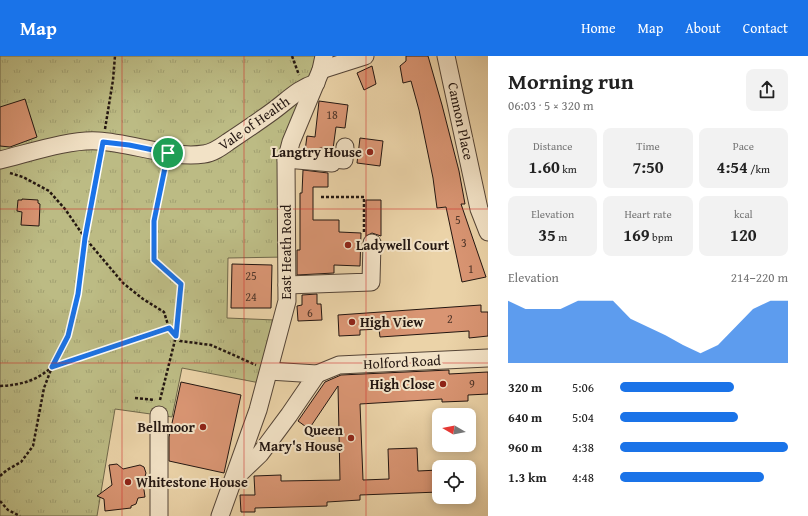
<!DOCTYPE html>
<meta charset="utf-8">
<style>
:root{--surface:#fff;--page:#f2f2f2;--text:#222;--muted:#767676;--accent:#1a73e8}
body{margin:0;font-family:"Gentium Book Plus",serif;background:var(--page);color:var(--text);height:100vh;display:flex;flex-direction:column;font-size:15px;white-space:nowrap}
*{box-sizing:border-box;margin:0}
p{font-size:13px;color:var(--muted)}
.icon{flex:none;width:22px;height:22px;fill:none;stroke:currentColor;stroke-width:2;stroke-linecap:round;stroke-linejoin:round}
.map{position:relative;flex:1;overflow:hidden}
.panel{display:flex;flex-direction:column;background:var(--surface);width:320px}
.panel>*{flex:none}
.needle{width:26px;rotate:279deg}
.controls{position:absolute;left:432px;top:352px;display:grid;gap:8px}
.controls a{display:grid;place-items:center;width:44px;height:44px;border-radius:8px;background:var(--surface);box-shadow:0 2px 10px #0003;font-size:20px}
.pin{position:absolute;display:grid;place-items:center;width:34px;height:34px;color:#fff;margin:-17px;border:2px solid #fff;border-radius:50%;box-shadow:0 1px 4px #0007}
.round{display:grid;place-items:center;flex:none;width:42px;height:42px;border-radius:8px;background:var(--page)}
.overview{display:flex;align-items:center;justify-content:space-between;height:68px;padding:0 20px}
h1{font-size:22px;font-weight:600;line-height:30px}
.stats{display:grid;grid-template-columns:repeat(3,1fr);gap:6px;height:68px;padding:4px 20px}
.stats div{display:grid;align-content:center;border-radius:8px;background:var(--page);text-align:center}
.stats b{font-size:17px;font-weight:600}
.stats small{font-size:11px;font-weight:400}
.stats p{font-size:11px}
.chart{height:112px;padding:8px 20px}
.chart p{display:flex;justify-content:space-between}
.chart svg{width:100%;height:72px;margin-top:4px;fill:var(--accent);opacity:.7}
ul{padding:0 20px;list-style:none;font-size:13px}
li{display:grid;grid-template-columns:64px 48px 1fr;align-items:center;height:30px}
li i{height:10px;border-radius:5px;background:var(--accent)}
header{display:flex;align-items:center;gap:24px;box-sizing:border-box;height:56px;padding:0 20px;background:var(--accent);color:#fff}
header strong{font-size:19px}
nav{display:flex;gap:22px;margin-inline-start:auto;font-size:14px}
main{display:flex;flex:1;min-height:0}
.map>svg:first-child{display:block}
.park{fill:url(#park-tufts);stroke:#70684a}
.building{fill:#d99573;stroke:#231611}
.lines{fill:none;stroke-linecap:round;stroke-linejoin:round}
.minor-casing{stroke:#554537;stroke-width:19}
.path{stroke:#231611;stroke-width:2.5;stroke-dasharray:3 2;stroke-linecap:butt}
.minor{stroke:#f2e2c6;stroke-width:17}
.route-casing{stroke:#fff;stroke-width:8}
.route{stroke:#1a73e8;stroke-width:5}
.grid{fill:none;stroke:#d62828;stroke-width:1;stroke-opacity:0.55}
.poi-dot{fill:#8f2418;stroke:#f2e2c6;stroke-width:1.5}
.labels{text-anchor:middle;stroke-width:4;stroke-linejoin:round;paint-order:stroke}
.number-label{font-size:12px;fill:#50362a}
.street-label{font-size:14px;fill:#231611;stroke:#f2e2c6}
.poi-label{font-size:14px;font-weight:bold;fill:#231611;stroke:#f2e2c6;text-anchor:end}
</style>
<header>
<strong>Map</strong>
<nav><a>Home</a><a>Map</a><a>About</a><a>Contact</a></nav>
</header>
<main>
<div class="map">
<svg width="488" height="460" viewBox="0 0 488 460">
<defs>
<pattern id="park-tufts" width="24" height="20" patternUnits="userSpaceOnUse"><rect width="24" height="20" fill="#bcbb84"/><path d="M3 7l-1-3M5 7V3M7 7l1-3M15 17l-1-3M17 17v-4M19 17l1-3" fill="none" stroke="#a1a071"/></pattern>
</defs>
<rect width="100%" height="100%" fill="#ebd3a8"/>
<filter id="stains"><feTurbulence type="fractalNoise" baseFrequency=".005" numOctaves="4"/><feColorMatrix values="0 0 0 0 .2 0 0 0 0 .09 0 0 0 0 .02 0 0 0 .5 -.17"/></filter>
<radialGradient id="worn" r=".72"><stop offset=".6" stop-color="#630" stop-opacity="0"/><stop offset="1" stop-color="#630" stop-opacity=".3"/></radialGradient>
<polygon class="park" points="0,0 315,0 314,11 278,102 287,201 228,202 227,262 275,264 260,327 182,312 172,361 115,353 97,460 0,460"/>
<g class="building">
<polygon points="406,0 428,0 442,49 459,115 465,148 461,148 486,221 462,226 446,151 437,152 433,122 419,54 411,25 403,27 400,10 406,5"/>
<polygon points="372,10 376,28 364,34 357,17"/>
<polygon points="25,43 37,81 10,91 0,90 0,51"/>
<polygon points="319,45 348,49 345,72 336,71 333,93 321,92 317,93 314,95 305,95 307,80 315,81"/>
<polygon points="360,82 383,85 380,110 357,107"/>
<polygon points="303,114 328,117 328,131 313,131 313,164 339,164 339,176 361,177 360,210 334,209 334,217 297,219 297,194 300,194 300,137 302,137"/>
<polygon points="22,143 38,144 38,147 40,148 39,170 21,169 22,156 17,155 18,144 22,144"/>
<polygon points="366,144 381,144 381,180 372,177 366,180"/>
<polygon points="232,208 272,209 271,252 231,252"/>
<polygon points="317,238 317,248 321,248 322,264 298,265 297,250 302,249 302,239"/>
<polygon points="481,249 481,256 488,256 488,280 469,282 469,275 380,281 379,273 360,274 360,279 339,280 338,259"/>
<polygon points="449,314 449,318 488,316 488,338 468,339 468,345 442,346 442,343 360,348 363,424 389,423 388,393 417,392 418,415 439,414 439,436 360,439 360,444 327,446 327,450 255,452 255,456 241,456 240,439 255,439 254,420 281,419 281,425 340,424 338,330 309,373 298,365 325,326 341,319"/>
<polygon points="181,326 241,339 224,417 169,405 169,381"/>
<polygon points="117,408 123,413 140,409 144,411 146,417 143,427 145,441 138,442 136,448 131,450 131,452 105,455 104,443 97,440 112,429 109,409"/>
</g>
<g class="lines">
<g class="minor-casing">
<g id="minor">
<polyline points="446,0 479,153 488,176"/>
<polyline points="321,14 365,0"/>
<polyline points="321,102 344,104 345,91"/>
<polyline points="286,103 332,107"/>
<path d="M 0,104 C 29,97 70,83 98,85 C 132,87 172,103 204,98 C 213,97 221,91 228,86 C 243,76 258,66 273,55 C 288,44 299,32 316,27"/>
<polyline points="287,229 371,226 372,187"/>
<polyline points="317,318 339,309 488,302"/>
<polyline points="159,359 159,460"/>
<polyline points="236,421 260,398 289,359 317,318 269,315"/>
<polyline points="220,460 258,354 287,245 286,105 291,86 321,14 324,0"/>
</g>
</g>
<g class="path">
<polyline points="292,0 299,19"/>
<polyline points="105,73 113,24 115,0"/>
<polyline points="10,117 23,121 49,135 65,153 85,182 123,227 143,243 164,256 169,272 180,285 211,289 256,309"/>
<polyline points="321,141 364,141 364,177"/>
<path d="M 0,330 C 21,329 36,325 52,311 L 169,272"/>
<polyline points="135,342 155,344"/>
<polyline points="160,344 176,280 181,228 154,204 154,165 166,110"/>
<polyline points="0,420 7,414 21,406 33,390 44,332 52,311 68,280 78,238 85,182 101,99"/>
<polyline points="0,445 8,454 20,460"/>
</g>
<use href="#minor" class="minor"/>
</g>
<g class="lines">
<g class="route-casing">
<polygon id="route" points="103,86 129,89 168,97 154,165 154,204 181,228 176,280 169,272 52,311 68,280 78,238 85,182"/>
</g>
<use href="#route" class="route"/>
</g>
<path class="grid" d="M 122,0 L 122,460M 244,0 L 244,460M 366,0 L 366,460M 0,153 L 488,153M 0,307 L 488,307"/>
<g class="poi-dot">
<circle cx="370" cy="96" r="4"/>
<circle cx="348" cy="189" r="4"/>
<circle cx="352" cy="266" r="4"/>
<circle cx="443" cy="328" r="4"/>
<circle cx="203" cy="371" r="4"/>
<circle cx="351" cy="382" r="4"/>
<circle cx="128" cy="426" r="4"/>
</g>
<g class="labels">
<g class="number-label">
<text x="332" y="63">18</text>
<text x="458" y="168">5</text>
<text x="464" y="191">3</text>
<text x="471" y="217">1</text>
<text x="251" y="224">25</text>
<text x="251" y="245">24</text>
<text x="310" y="261">6</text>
<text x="450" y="267">2</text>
<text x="472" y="332">9</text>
</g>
<g class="street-label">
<text transform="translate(461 65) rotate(78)" y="5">Cannon Place</text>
<text transform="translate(254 67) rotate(-35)" y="5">Vale of Health</text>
<text transform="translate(286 196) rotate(-90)" y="5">East Heath Road</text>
<text transform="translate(402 306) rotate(-3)" y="5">Holford Road</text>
</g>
<g class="poi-label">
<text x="362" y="101">Langtry House</text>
<text x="356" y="194" text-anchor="start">Ladywell Court</text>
<text x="360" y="271" text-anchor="start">High View</text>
<text x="435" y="333">High Close</text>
<text x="195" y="376">Bellmoor</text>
<text x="343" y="379">Queen<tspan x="343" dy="16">Mary's House</tspan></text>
<text x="136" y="431" text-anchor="start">Whitestone House</text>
</g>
</g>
<rect width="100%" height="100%" filter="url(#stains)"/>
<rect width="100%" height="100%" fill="url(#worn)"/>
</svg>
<div class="controls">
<a><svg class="needle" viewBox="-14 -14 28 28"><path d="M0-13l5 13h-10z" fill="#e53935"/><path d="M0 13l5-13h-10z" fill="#767676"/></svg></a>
<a><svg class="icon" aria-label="locate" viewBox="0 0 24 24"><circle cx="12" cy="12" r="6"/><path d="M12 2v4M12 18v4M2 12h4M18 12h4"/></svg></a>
</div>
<div class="pin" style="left:168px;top:97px;background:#1e9e55"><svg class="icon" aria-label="arrive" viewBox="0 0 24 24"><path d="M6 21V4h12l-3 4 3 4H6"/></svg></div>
</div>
<section class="panel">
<div class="overview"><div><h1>Morning run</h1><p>06:03 · 5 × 320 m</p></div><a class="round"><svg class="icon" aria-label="share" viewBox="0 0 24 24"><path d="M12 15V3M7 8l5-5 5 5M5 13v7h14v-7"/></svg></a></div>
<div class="stats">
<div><p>Distance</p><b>1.60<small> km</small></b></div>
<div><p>Time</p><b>7:50</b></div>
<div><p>Pace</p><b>4:54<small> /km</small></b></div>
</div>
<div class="stats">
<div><p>Elevation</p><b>35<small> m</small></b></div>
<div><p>Heart rate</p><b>169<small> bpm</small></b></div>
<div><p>kcal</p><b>120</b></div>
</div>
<div class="chart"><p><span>Elevation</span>214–220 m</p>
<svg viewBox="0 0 160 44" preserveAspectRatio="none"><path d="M0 44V6L10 11L20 11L30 11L40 6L50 6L60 6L70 17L80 22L90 27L100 33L110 38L120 33L130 22L140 11L150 6L160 6V44z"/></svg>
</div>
<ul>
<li><b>320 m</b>5:06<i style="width:68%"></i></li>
<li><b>640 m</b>5:04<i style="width:70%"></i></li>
<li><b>960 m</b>4:38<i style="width:100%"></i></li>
<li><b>1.3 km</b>4:48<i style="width:86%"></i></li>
</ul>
</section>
</main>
